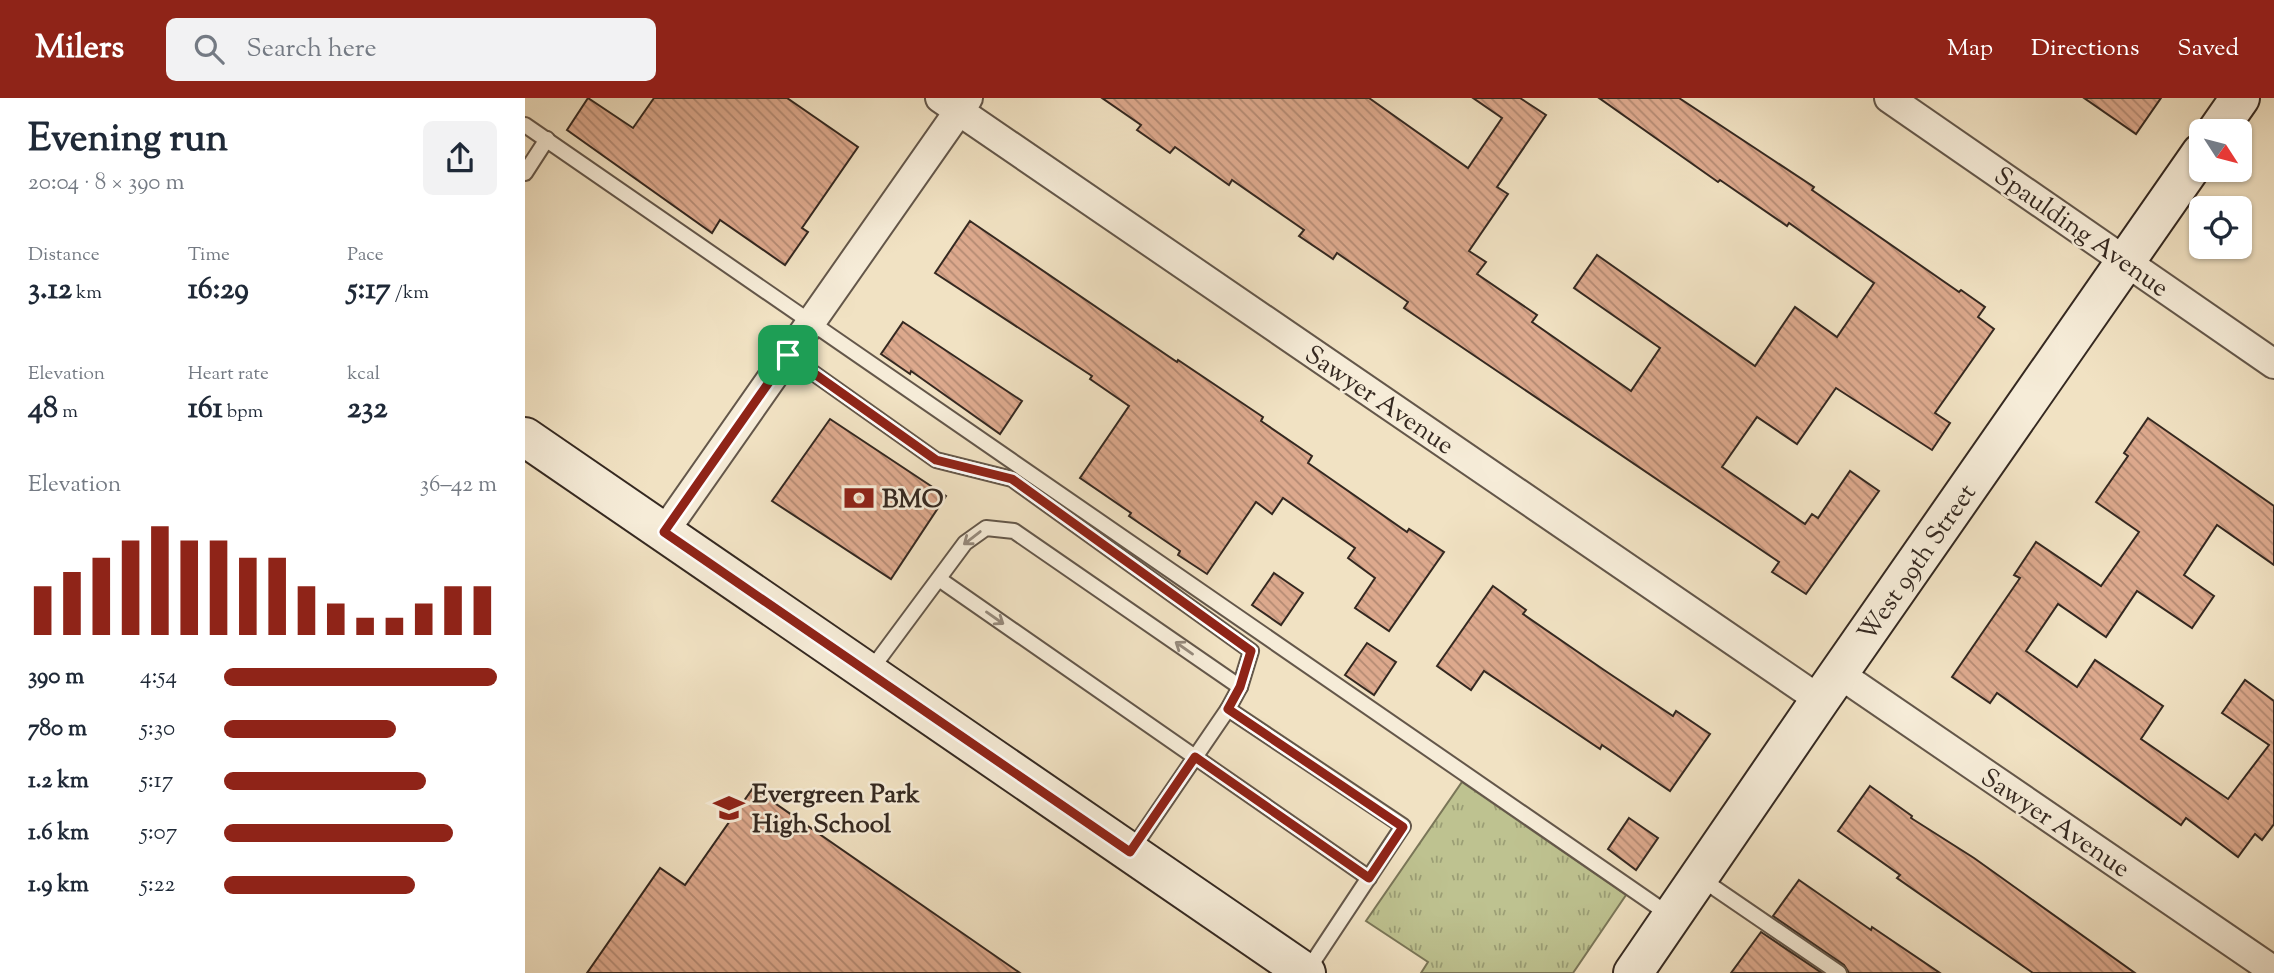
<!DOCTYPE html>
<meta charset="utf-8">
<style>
:root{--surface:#fff;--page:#f2f2f3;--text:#1f2937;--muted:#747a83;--accent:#8f2418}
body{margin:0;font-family:"Sorts Mill Goudy",serif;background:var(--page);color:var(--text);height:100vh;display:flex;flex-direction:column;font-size:26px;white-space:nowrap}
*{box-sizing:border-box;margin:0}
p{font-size:23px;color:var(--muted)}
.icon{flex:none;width:38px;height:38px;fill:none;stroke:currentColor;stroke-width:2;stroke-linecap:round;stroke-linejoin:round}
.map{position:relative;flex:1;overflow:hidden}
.panel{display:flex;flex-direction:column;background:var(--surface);width:525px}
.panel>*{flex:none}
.needle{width:46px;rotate:126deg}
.controls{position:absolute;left:1664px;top:21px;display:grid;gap:14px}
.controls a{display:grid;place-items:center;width:63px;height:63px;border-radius:10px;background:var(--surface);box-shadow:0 2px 5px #0004;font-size:35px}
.pin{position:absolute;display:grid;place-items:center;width:60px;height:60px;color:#fff;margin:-30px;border-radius:14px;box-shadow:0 4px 10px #0006}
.round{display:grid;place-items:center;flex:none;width:74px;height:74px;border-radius:10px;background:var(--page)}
.head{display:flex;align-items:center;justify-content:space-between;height:119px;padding:0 28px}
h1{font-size:38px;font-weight:700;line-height:52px}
.stats{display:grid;grid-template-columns:repeat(3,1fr);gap:10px;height:119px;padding:7px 28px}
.stats div{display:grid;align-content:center}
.stats b{font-size:30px;font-weight:700}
.stats small{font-size:19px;font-weight:400}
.stats p{font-size:19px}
.chart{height:196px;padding:14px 28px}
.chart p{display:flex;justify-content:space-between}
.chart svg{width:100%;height:126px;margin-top:7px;stroke:var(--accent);stroke-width:6}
ul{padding:0 28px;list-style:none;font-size:23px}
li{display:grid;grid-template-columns:112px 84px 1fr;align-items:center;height:52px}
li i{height:18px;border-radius:9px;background:var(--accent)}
header{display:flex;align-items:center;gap:42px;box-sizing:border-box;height:98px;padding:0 35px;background:var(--accent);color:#fff}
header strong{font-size:33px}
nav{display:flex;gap:38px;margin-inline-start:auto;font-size:24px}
.search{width:490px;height:63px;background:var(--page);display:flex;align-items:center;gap:18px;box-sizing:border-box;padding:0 24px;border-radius:10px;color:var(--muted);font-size:26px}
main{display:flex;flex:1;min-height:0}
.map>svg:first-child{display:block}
.grass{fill:url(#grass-tufts);stroke:#7a7658;stroke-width:2}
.building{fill:url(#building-back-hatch);stroke:#352921;stroke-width:2}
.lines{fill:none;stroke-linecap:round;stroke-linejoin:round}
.lane-casing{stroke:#64574a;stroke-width:18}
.street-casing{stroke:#64574a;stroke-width:32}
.secondary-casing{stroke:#352921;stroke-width:42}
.lane{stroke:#f6ecd8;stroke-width:14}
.street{stroke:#f6ecd8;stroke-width:28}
.secondary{stroke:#f6ecd8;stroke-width:38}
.oneway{stroke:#968a7c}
.route-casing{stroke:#fff;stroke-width:14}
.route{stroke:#8f2418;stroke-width:9}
.labels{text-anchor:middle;stroke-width:5;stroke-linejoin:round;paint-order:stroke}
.street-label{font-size:26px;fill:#352921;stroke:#f6ecd8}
.poi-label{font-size:26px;font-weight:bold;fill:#352921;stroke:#f6ecd8;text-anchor:start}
</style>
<header>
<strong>Milers</strong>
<div class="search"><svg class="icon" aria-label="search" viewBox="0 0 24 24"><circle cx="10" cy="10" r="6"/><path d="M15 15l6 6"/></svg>Search here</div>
<nav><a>Map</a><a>Directions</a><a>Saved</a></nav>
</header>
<main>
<section class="panel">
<div class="head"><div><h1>Evening run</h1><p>20:04 · 8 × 390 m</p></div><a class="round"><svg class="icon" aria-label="share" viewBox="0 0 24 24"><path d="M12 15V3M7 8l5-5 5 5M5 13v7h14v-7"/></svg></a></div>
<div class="stats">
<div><p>Distance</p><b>3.12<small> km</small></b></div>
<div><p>Time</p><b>16:29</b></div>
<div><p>Pace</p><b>5:17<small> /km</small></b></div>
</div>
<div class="stats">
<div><p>Elevation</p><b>48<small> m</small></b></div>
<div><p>Heart rate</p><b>161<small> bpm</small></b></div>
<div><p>kcal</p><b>232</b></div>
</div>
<div class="chart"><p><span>Elevation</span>36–42 m</p>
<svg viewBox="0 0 160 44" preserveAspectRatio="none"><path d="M5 44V27M15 44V22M25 44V17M35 44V11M45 44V6M55 44V11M65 44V11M75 44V17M85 44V17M95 44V27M105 44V33M115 44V38M125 44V38M135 44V33M145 44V27M155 44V27"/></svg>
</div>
<ul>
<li><b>390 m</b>4:54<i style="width:100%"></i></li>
<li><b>780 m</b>5:30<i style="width:63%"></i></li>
<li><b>1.2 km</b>5:17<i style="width:74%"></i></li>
<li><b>1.6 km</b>5:07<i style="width:84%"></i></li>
<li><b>1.9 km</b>5:22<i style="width:70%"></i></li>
</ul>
</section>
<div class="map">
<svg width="1749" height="875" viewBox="0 0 1749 875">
<defs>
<pattern id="grass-tufts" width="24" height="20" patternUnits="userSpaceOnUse" patternTransform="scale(1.75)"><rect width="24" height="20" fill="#bec290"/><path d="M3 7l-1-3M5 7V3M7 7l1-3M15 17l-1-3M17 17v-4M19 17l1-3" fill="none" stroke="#9b9e75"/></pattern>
<pattern id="building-back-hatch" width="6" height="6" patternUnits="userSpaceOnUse" patternTransform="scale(1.75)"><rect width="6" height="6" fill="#dda98d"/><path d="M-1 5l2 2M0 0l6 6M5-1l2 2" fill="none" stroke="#b48a73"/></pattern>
</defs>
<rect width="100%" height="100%" fill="#f1e2c3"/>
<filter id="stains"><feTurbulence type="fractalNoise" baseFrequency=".00286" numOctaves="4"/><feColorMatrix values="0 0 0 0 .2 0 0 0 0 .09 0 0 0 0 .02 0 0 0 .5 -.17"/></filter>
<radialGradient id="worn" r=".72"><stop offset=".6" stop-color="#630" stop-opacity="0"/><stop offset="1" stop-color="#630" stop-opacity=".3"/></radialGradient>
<polygon class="grass" points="937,684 1101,797 1048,875 896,875 903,864 841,823"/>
<g class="building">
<polygon points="63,0 108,30 129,0 262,0 333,49 277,130 283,134 260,167 195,122 187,135 42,32"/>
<polygon points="577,0 844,0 943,70 977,20 948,0 995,0 1021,17 972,89 983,96 944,153 961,164 952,176 1012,217 1007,224 1106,293 1135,250 1049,190 1072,157 1230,268 1270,209 1312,239 1349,185 1264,125 1262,128 1195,82 1193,84 1074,0 1154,0 1289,89 1287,92 1434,194 1436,192 1460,209 1453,219 1469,231 1410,315 1425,325 1407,352 1311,290 1272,346 1232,319 1197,369 1280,426 1287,416 1293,420 1325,373 1354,393 1281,496 1247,474 1254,464 879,210 883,204 812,155 808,161 774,138 779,132 707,82 704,87 650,49 645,55 612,32 616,27"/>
<polygon points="1559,0 1636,0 1611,36"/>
<polygon points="445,123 652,264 653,262 738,319 736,323 787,358 783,365 882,434 884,431 919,454 864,533 830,510 850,480 823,460 830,450 758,400 747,416 731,404 682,476 653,457 655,453 604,418 606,415 555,380 604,308 565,281 567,278 410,175"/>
<polygon points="378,224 497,303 475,336 386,273 385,276 356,256"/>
<polygon points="1623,320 1749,408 1749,467 1692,427 1659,477 1689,498 1667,530 1612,493 1581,539 1533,506 1501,553 1552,589 1570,562 1638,608 1616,641 1703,701 1744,647 1697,615 1720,582 1749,603 1749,726 1737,742 1730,736 1713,759 1661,720 1656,727 1472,595 1465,605 1427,579 1495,480 1489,477 1511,444 1576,488 1614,434 1571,404 1603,358 1599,355"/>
<polygon points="305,321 421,398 366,481 247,403"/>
<polygon points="749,475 778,495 756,527 727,507"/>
<polygon points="968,488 1001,512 998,516 1079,572 1148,618 1151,613 1185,636 1145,693 1077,647 1075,651 959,573 946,592 912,568"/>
<polygon points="842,545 871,564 849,597 820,577"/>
<polygon points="1345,688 1387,718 1386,720 1449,760 1610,875 1508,875 1372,780 1375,777 1313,733"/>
<polygon points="228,690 495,875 62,875 135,770 160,787"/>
<polygon points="1104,720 1133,740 1111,772 1083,751"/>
<polygon points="1274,782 1346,832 1347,829 1415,875 1324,875 1319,867 1248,818"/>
<polygon points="1236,834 1297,875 1206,875"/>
</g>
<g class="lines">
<g class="lane-casing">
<g id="lane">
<polyline points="0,27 1146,818"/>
<polyline points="0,75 22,41"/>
<polyline points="263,257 411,362 487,381 726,553 715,589 703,611 606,753"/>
<polyline points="414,481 844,780"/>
<polyline points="345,573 440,445 461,430 489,433 715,589"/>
<polyline points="703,611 878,728 782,873"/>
<polyline points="1175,780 1314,875"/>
</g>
</g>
<g class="street-casing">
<g id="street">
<polyline points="415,0 1295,602"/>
<polyline points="1364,0 1749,266"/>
<polyline points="139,434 443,0"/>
<polyline points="1313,575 1749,873"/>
</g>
</g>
<g class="secondary-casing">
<g id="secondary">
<polyline points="1692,33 1715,0"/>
<polyline points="0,339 781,875"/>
<polyline points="1108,875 1295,602 1676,55"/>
</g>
</g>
<use href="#lane" class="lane"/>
<use href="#street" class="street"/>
<use href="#secondary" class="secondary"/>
</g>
<defs><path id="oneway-shaft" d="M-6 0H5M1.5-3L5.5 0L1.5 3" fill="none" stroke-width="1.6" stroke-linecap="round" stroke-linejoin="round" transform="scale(1.75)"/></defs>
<g class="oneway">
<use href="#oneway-shaft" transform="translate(447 440) rotate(142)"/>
<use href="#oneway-shaft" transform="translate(470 520) rotate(35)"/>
<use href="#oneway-shaft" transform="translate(659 550) rotate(-145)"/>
</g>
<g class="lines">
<g class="route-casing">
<polygon id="route" points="263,257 411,362 487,381 726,553 715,589 703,611 878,729 844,780 670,659 605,754 139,434"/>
</g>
<use href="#route" class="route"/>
</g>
<defs>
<g id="bank-bare" transform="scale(2.415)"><path d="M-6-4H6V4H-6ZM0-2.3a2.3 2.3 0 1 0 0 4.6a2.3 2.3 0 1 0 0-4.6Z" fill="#8f2418" stroke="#f6ecd8" stroke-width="2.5" paint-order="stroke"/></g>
<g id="school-bare" transform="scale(2.415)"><path d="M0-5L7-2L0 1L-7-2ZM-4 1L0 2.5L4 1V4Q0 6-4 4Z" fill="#8f2418" stroke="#f6ecd8" stroke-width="2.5" paint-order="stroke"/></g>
</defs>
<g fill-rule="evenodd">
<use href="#bank-bare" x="334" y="400"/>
<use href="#school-bare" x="204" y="710"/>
</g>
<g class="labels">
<g class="street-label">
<text transform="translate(1557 133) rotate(35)" y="9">Spaulding Avenue</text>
<text transform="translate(855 301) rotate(34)" y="9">Sawyer Avenue</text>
<text transform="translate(1391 464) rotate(-55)" y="9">West 99th Street</text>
<text transform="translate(1531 724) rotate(34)" y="9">Sawyer Avenue</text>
</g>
<g class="poi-label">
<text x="357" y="409">BMO</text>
<text x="227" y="704">Evergreen Park<tspan x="227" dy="30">High School</tspan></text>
</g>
</g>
<rect width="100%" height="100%" filter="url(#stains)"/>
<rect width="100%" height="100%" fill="url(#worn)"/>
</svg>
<div class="controls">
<a><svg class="needle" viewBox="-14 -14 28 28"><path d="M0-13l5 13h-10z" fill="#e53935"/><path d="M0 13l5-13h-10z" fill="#747a83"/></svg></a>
<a><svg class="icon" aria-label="locate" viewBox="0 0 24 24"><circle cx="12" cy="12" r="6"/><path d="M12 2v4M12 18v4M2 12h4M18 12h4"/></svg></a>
</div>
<div class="pin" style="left:263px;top:257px;background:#1e9e55"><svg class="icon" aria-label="arrive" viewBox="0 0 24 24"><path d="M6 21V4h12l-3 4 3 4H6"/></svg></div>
</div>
</main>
